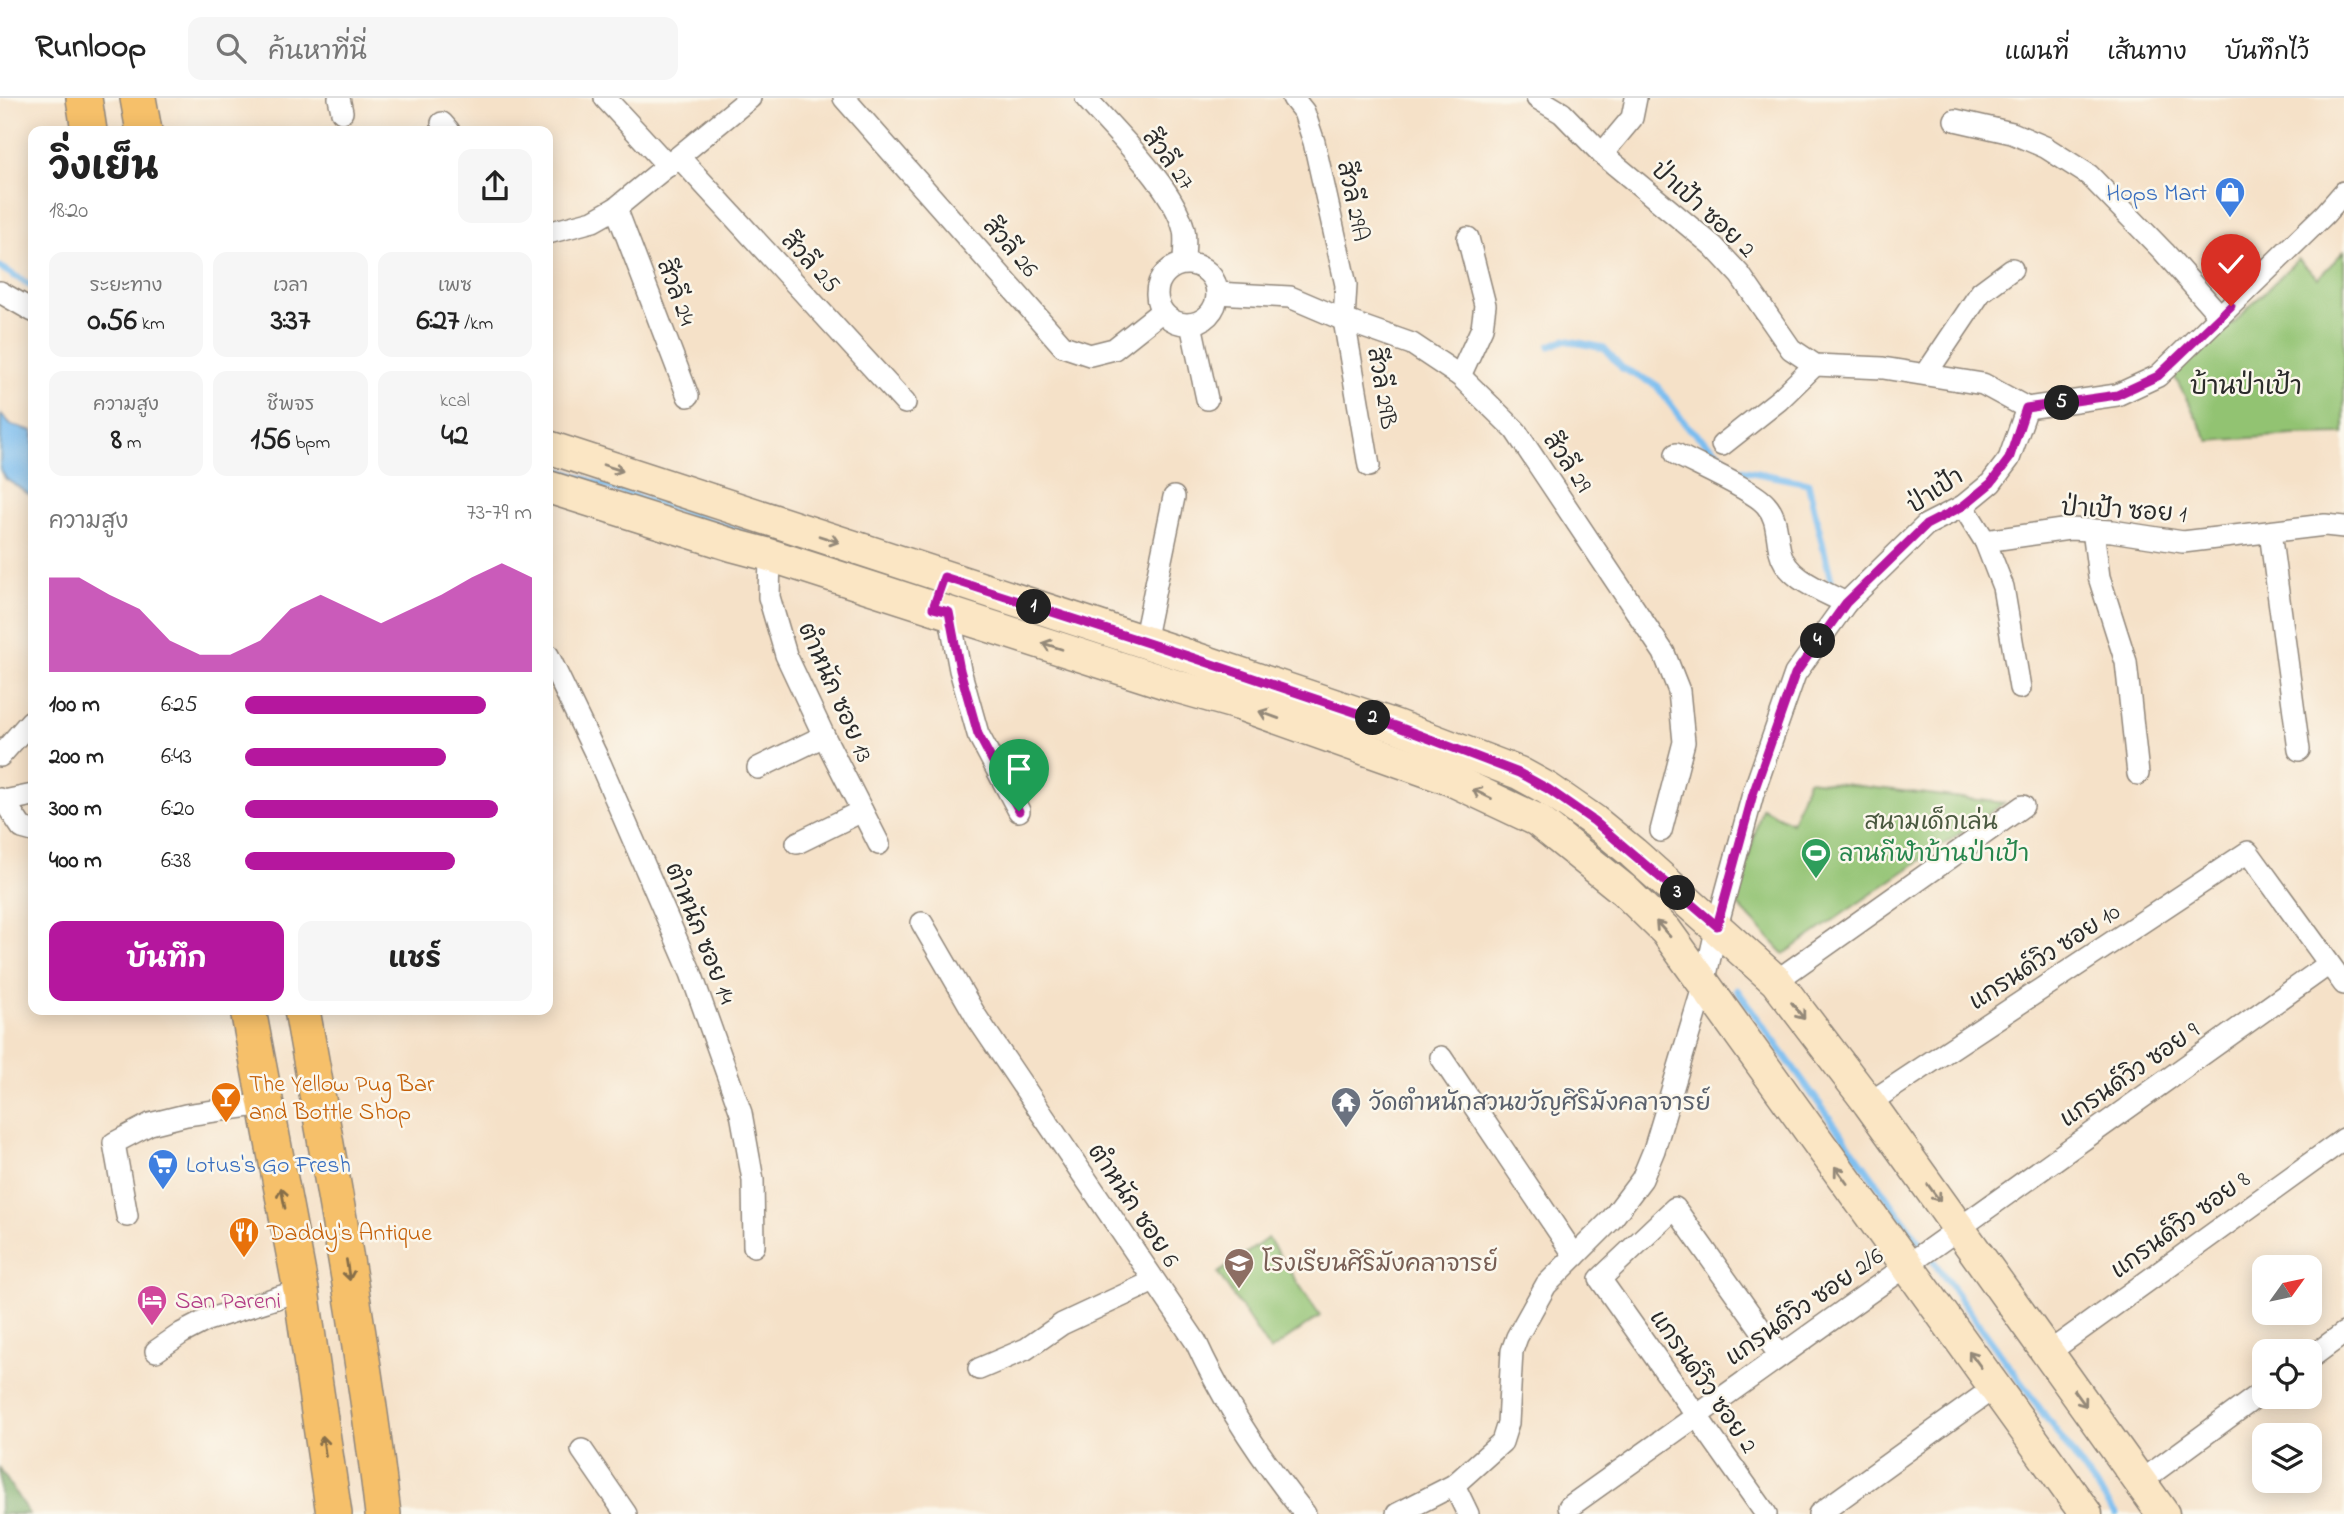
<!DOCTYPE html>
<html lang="th">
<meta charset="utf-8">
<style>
:root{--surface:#fff;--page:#f6f6f6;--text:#222;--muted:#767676;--line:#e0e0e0;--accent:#b5179e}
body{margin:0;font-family:"Indie Flower","Playpen Sans Thai",sans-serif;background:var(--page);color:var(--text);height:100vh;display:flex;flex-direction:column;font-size:26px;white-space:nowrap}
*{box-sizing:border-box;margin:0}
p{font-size:23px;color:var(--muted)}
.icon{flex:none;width:38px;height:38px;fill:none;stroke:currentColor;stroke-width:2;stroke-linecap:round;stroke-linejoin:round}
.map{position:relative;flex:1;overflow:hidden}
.side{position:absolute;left:28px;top:28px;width:525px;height:889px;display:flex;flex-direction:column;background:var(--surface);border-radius:14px;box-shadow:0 4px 18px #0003}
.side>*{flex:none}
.needle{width:46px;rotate:57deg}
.tools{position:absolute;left:2252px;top:1157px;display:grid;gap:14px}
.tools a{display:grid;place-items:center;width:70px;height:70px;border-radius:14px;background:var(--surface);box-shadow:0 4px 18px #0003;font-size:35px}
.pin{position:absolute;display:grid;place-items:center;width:60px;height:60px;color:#fff;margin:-72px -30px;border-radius:50% 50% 50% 0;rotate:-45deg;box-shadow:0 0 7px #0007}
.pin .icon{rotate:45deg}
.km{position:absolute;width:35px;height:35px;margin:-18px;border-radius:50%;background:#222;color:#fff;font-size:19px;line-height:35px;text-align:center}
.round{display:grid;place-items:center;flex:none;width:74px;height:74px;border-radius:14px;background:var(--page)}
.head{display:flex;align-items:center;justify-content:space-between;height:119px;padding:0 21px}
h1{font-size:38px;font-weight:700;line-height:52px}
.figures{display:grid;grid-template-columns:repeat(3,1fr);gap:10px;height:119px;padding:7px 21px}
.figures div{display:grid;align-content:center;border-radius:14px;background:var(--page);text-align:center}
.figures b{font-size:30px;font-weight:700}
.figures small{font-size:19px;font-weight:400}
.figures p{font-size:19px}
.chart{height:196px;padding:14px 21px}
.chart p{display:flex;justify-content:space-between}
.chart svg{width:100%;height:126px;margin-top:7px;fill:var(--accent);opacity:.7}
.primary-button{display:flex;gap:14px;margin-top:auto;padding:14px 21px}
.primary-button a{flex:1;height:80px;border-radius:14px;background:var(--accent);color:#fff;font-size:28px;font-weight:700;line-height:80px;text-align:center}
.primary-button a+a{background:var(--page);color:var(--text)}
ul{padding:0 21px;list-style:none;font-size:23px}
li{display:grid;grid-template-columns:112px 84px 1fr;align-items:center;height:52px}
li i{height:18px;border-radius:9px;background:var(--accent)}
header{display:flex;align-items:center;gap:42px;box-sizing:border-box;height:98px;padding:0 35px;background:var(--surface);border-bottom:2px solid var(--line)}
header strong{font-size:33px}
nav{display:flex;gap:38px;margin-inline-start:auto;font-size:24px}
.search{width:490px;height:63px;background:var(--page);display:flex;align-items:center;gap:18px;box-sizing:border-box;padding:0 24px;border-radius:14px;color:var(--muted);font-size:26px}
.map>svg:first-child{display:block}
.green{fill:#92c372;stroke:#5e774e;stroke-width:2}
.forest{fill:#75a964;stroke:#506a48;stroke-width:2}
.water{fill:#7abdf0;stroke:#52748e;stroke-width:2}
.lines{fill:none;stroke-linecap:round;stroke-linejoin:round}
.stream{stroke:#7abdf0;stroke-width:7}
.street-casing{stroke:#90867a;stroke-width:24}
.secondary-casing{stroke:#90867a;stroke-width:35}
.primary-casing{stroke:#90867a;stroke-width:38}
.street{stroke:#fff;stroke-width:21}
.secondary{stroke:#fbe6c4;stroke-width:32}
.primary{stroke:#f6c06b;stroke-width:35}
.oneway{stroke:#938878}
.oneway2{stroke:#866e48}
.route-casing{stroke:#fff;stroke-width:14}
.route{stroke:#b5179e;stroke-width:9}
.labels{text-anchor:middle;stroke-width:5;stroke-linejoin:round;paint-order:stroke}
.street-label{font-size:24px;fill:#2b2b2b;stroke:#fbf7ec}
.shop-label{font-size:24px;fill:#366cbe;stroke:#fbf7ec;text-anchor:end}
.park-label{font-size:24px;fill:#4a5940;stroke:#fbf7ec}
.leisure-label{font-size:24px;fill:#27864d;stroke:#fbf7ec;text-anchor:start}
.food-label{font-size:24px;fill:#c56008;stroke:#fbf7ec;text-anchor:start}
.worship-label{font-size:24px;fill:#5b616d;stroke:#fbf7ec;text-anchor:start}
.education-label{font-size:24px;fill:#785e54;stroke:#fbf7ec;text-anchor:start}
.hotel-label{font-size:24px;fill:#b23c85;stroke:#fbf7ec;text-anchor:start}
.neighbourhood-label{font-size:26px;fill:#2b2b2b;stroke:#fbf7ec}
</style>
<header>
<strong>Runloop</strong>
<div class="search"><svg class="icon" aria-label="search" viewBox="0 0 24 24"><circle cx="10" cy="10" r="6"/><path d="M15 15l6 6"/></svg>ค้นหาที่นี่</div>
<nav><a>แผนที่</a><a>เส้นทาง</a><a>บันทึกไว้</a></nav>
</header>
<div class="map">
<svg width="2344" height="1416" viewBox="0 0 2344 1416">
<rect width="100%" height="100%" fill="#fbf7ec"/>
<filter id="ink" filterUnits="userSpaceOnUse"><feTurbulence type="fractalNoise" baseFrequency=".0143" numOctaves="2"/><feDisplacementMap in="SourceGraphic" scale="14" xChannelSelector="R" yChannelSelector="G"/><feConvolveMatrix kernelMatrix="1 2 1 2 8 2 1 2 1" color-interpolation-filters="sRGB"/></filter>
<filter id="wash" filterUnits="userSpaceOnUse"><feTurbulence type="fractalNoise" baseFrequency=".00686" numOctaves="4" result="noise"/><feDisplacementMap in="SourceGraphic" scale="28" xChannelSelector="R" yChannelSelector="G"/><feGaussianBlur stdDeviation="1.57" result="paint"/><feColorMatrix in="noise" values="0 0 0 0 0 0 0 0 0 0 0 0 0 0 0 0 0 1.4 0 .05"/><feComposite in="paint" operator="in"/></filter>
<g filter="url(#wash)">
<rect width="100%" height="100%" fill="#f5e1c8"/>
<g class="green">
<polygon points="2344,153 2344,336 2293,337 2209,343 2173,276 2210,248 2298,161 2318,180"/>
<polygon points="1808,682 2004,705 1784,856 1736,805 1762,710 1792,725"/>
<polygon points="1268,1140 1320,1218 1270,1253 1218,1175"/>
</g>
<polygon class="forest" points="0,1371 29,1416 0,1416"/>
<polygon class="water" points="1,316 11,327 33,333 33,399 6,381 0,371"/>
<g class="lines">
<g class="stream">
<polyline points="0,169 33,189"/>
<polyline points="1550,248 1564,242 1604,250 1622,270 1656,287 1686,327 1736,371 1808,385 1831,482"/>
<polyline points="548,369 746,435"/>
<polyline points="1488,682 1506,689 1515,695"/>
<polyline points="1737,892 2116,1416"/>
</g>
</g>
</g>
<g filter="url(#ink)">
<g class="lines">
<g class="street-casing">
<g id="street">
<polyline points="339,0 342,14"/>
<polyline points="605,0 668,68"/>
<polyline points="844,0 1063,248 1090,257 1114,251 1162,213"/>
<path d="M 1086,0 C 1115,34 1174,89 1184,132 C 1186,142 1184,155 1184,165"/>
<polyline points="1293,0 1304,14 1314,44 1346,187 1344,222 1369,368"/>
<polyline points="1537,0 1562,15 1602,56 1713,148 1740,177 1791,251 1815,267 1883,270 1983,286 2027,310"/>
<polyline points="1955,22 2012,35 2045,49 2089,77 2164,154 2220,218"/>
<polyline points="442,25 449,33"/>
<polyline points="1602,56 1632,20 1636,0"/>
<polyline points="679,59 905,305"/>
<polyline points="616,110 688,298"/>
<polyline points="548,135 593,123 616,110 750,0"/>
<circle cx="1187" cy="196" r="30"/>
<polyline points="0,194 33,213"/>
<polyline points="1217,195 1290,199 1344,222 1412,246 1460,278 1515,332 1664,555 1679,593 1684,644 1661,733"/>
<polyline points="1191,226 1207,301"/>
<polyline points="1926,276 1981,194 2012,171"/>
<polyline points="1460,278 1482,230 1485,207 1468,140"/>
<polyline points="2027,310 2117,297 2158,278 2325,116 2344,94"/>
<polyline points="1722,347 1779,302 1815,267"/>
<path d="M 1676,356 C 1696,367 1754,392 1766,407 C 1778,420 1776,437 1780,453 C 1786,481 1823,493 1846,505"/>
<polyline points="1963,408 1985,443 2069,431 2112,433 2183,444 2325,427 2344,429"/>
<polyline points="2093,432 2099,479 2126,564 2138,676"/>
<polyline points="2270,434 2299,652"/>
<polyline points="1985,443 2003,489 2020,590"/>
<polyline points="770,457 769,499 786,557 824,638 879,746"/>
<polyline points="949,514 960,572 978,636 1019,713"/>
<polyline points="1144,544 1174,399"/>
<polyline points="548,557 600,665 691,875 741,1015 753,1082 754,1148"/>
<polyline points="0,658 31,623"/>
<polyline points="758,670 824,638"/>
<polyline points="0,701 4,703 22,730 33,733"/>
<polyline points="4,703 33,697"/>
<polyline points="797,745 862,713"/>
<path d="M 922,825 L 977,920 L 1196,1244 C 1224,1306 1262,1362 1305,1416"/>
<polyline points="1776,883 2023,708"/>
<polyline points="1441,959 1575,1158"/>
<polyline points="1869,1005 2248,754 2344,886"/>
<polyline points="127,1118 114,1045 150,1026 186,1017 265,1006"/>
<polyline points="156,1253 182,1235 207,1222 301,1192"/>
<polyline points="2048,1255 2344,1041"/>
<polyline points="2310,1260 2344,1235"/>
<polyline points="979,1271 1026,1251 1062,1226 1154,1183"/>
<polyline points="582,1352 626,1416"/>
<polyline points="2140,1384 2264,1293"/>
<polyline points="1454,1387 1468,1416"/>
<polyline points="1569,1409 2329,866"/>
<polyline points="1397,1416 1454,1387 1502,1344 1508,1325 1512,1253 1517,1239 1546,1187 1611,1122 1642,1081 1654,1052 1704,886 1717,828 1753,696 1795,576 1846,505 1926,427 1963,408 1991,385 2009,361 2027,310"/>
<polyline points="1766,1416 1600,1181 1675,1110 1780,1258"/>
<polyline points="1819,1416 1995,1289"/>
</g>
</g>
<g class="secondary-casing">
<g id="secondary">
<polyline points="548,349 1188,558 1396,628 1519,675 1548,691 1594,723 1633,755 1776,883 1869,1005 2163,1416"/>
<polyline points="548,389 732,447 766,456 1179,589 1239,606 1450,681 1537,722 1624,792 1666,833 2086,1416"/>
</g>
</g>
<g class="primary-casing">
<g id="primary">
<polyline points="84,0 89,33"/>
<polyline points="138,0 144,33"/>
<polyline points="248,912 301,1192 334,1416"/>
<path d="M 302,912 C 332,1079 363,1247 383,1416"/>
</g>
</g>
<use href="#street" class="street"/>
<use href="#secondary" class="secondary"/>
<use href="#primary" class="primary"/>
</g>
<defs><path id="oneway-shaft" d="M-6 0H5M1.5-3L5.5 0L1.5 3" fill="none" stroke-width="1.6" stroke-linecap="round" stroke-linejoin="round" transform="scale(1.75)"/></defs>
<g class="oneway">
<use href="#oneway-shaft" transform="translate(613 370) rotate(18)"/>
<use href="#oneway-shaft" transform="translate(829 441) rotate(18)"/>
<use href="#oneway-shaft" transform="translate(1052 548) rotate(-162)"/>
<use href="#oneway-shaft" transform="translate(1269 617) rotate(-160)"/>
<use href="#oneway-shaft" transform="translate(1482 696) rotate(-154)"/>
<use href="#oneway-shaft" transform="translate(1663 831) rotate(-132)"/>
<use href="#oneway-shaft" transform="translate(1798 913) rotate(52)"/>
<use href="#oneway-shaft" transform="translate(1841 1077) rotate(-126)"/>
<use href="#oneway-shaft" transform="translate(1934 1095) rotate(54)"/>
<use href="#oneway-shaft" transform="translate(1975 1261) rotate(-126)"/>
<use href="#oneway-shaft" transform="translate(2080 1300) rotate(54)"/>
</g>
<g class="oneway2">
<use href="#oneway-shaft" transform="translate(283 1100) rotate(-101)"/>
<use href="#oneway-shaft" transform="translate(348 1172) rotate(81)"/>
<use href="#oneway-shaft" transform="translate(324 1348) rotate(-98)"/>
</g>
</g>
<g class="lines" filter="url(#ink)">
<g class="route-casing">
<polyline id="route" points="1019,713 978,636 960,572 949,514 933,510 944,479 1188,558 1396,628 1519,675 1548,691 1594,723 1717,828 1753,696 1795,576 1846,505 1926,427 1963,408 1991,385 2009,361 2026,310 2117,297 2158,278 2231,208"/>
</g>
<use href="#route" class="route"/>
</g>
<defs>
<g id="shop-pin" transform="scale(1.575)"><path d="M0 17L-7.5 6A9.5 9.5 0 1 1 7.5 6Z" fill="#3f7fe0" stroke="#fbf7ec"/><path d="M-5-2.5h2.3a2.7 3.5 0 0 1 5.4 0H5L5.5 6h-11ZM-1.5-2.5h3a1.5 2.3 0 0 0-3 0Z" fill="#fff"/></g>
<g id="stadium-pin" transform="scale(1.575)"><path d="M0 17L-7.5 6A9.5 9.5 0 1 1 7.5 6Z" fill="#2e9e5b" stroke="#fbf7ec"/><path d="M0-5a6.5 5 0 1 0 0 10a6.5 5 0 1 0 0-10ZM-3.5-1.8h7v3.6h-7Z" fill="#fff"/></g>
<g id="bar-pin" transform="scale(1.575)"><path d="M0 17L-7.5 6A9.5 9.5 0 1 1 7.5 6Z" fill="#e8710a" stroke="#fbf7ec"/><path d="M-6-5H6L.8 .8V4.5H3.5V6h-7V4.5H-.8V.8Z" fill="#fff"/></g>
<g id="temple-pin" transform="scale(1.575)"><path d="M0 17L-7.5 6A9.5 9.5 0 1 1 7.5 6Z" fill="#6b7280" stroke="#fbf7ec"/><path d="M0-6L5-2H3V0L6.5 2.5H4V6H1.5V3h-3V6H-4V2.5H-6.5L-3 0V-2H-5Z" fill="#fff"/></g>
<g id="supermarket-pin" transform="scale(1.575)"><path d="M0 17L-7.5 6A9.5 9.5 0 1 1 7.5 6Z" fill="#3f7fe0" stroke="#fbf7ec"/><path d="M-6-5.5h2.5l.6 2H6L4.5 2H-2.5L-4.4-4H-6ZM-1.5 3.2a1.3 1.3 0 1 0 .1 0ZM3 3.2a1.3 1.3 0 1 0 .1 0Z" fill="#fff"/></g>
<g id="restaurant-pin" transform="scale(1.575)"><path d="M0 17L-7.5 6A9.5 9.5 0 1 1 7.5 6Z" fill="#e8710a" stroke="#fbf7ec"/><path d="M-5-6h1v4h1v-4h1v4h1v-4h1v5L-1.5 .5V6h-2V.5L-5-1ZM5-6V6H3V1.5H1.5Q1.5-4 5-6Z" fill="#fff"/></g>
<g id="school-pin" transform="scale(1.575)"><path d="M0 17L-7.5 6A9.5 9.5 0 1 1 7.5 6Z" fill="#8d6e63" stroke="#fbf7ec"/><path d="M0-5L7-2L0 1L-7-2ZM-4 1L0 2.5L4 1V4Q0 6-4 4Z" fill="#fff"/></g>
<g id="hotel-pin" transform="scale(1.575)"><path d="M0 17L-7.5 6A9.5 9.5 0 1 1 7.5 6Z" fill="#d1479c" stroke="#fbf7ec"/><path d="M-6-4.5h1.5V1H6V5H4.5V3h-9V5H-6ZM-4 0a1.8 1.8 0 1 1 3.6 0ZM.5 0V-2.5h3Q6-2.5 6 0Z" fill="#fff"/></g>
</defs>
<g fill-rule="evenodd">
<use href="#shop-pin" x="2230" y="94"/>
<use href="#stadium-pin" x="1816" y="755"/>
<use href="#bar-pin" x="226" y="999"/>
<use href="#temple-pin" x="1346" y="1004"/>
<use href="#supermarket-pin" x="163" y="1066"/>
<use href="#restaurant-pin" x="244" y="1134"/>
<use href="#school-pin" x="1239" y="1165"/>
<use href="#hotel-pin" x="152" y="1202"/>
</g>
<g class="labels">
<g class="street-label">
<text transform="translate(1169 61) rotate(53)" y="8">สีวลี 27</text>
<text transform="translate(1354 103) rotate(78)" y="8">สีวลี 29A</text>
<text transform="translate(1704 111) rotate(42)" y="8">ป่าเป้า ซอย 2</text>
<text transform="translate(1011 149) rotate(49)" y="8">สีวลี 26</text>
<text transform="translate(811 164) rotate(47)" y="8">สีวลี 25</text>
<text transform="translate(677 194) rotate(69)" y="8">สีวลี 24</text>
<text transform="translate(1383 290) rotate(80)" y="8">สีวลี 29B</text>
<text transform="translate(1568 364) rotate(56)" y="8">สีวลี 29</text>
<text transform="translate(1935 392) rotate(-34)" y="8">ป่าเป้า</text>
<text transform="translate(2124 412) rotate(3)" y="8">ป่าเป้า ซอย 1</text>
<text transform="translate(836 594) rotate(66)" y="8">ตำหนัก ซอย 13</text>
<text transform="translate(701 835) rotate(68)" y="8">ตำหนัก ซอย 14</text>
<text transform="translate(2044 858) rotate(-33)" y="8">แกรนด์วิว ซอย 10</text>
<text transform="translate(2129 976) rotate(-35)" y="8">แกรนด์วิว ซอย 9</text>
<text transform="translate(1134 1107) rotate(56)" y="8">ตำหนัก ซอย 6</text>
<text transform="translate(2180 1126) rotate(-36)" y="8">แกรนด์วิว ซอย 8</text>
<text transform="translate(1804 1208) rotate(-35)" y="8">แกรนด์วิว ซอย 2/6</text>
<text transform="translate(1704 1283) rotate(55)" y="8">แกรนด์วิว ซอย 2</text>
</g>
<g class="shop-label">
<text x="2207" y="102">Hops Mart</text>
<text x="186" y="1074" text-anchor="start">Lotus's Go Fresh</text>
</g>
<g class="park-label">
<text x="1931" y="731">สนามเด็กเล่น</text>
</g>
<g class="leisure-label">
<text x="1839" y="763">ลานกีฬาบ้านป่าเป้า</text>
</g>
<g class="food-label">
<text x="249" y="993">The Yellow Pug Bar<tspan x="249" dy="28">and Bottle Shop</tspan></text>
<text x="267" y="1142">Daddy's Antique</text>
</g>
<g class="worship-label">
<text x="1369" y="1012">วัดตำหนักสวนขวัญศิริมังคลาจารย์</text>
</g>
<g class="education-label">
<text x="1262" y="1173">โรงเรียนศิริมังคลาจารย์</text>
</g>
<g class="hotel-label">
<text x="175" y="1210">San Pareni</text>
</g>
<g class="neighbourhood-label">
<text x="2246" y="296">บ้านป่าเป้า</text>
</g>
</g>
</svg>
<div class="tools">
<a><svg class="needle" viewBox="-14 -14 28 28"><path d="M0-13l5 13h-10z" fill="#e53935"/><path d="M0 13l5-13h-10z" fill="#767676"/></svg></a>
<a><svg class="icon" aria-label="locate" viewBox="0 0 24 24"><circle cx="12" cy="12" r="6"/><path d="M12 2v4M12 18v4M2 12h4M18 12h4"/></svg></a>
<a><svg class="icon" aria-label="layers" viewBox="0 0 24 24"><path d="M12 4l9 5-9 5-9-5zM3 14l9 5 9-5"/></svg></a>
</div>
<div class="pin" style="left:1019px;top:713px;background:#1e9e55"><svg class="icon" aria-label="arrive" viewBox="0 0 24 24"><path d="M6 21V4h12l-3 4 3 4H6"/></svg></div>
<div class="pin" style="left:2231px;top:208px;background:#d93025"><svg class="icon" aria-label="check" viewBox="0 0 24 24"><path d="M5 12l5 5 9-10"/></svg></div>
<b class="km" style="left:1034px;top:509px">1</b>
<b class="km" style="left:1373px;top:620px">2</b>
<b class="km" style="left:1678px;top:795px">3</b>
<b class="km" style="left:1818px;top:543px">4</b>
<b class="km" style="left:2062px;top:305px">5</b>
<section class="side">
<div class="head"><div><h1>วิ่งเย็น</h1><p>18:20</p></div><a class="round"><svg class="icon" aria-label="share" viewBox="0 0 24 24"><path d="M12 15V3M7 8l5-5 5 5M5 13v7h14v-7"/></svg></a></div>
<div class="figures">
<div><p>ระยะทาง</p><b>0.56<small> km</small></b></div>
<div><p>เวลา</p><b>3:37</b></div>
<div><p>เพซ</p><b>6:27<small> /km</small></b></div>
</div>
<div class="figures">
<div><p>ความสูง</p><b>8<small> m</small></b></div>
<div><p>ชีพจร</p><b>156<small> bpm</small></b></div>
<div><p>kcal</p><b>42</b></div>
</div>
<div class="chart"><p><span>ความสูง</span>73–79 m</p>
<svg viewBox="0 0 160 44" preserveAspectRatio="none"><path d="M0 44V11L10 11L20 17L30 22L40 33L50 38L60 38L70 33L80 22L90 17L100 22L110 27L120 22L130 17L140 11L150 6L160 11V44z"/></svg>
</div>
<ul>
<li><b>100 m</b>6:25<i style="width:84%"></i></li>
<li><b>200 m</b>6:43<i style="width:70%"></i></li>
<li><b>300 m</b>6:20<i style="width:88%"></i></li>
<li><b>400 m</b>6:38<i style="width:73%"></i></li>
</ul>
<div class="primary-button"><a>บันทึก</a><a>แชร์</a></div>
</section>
</div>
